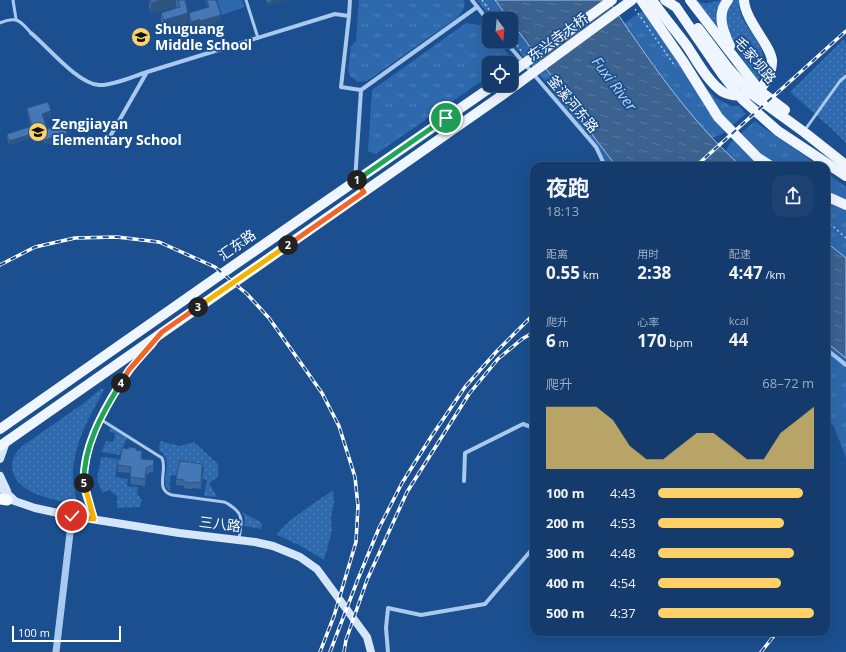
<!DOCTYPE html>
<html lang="zh">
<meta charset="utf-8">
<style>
:root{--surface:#143b6b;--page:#1d4271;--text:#f1f3f6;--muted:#9dadc1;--line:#33557e;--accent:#ffd166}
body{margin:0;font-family:"Open Sans","Noto Sans SC",sans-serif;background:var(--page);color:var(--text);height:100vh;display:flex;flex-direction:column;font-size:15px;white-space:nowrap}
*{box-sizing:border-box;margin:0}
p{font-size:13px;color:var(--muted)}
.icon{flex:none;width:22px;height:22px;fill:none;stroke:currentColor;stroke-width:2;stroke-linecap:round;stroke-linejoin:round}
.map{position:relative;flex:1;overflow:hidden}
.panel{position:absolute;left:530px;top:162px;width:300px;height:474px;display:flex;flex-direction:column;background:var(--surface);border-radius:12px;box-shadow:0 4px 16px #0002,0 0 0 1px var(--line)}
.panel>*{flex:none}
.needle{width:26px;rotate:164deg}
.buttons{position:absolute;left:482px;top:12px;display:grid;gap:8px}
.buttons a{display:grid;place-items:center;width:36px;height:36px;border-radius:8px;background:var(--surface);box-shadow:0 4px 16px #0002,0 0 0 1px var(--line);font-size:20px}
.scale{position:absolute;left:12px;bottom:10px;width:109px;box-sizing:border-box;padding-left:4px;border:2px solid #fff;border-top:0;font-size:11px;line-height:14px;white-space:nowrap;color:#fff;-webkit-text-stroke:3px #1b4f8f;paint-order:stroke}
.pin{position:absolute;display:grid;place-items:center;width:34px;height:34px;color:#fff;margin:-17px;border:2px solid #fff;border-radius:50%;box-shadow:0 1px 4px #0007}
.km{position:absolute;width:20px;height:20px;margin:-10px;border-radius:50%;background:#222;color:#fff;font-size:11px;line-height:20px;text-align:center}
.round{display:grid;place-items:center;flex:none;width:42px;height:42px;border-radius:12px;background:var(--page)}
.headline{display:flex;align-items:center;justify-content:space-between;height:68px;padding:0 16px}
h1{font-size:22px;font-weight:700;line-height:30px}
.metrics{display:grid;grid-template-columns:repeat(3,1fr);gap:6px;height:68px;padding:4px 16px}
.metrics div{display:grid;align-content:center}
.metrics b{font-size:17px;font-weight:700}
.metrics small{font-size:11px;font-weight:400}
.metrics p{font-size:11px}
.chart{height:112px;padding:8px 16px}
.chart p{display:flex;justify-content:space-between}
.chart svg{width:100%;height:72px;margin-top:4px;fill:var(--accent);opacity:.7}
ul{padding:0 16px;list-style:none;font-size:13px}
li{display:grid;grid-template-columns:64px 48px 1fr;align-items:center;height:30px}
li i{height:10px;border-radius:5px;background:var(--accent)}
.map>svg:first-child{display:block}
.grass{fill:url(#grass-dots)}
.park{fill:url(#park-tufts)}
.garden{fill:#2e69ad}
.water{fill:url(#water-ripples);stroke:#9cc4f0}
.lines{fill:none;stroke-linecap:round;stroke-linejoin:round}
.path{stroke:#a9c9ee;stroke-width:1.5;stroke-dasharray:2 3;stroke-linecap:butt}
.service{stroke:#a9c9ee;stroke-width:3}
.minor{stroke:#a9c9ee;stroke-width:4}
.tertiary{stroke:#a9c9ee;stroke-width:7}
.secondary{stroke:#d6e6fa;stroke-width:8}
.primary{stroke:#f0f6ff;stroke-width:10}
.trunk{stroke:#f8faff;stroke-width:11}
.rail-casing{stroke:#fff;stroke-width:3.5}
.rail{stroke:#1b4f8f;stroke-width:2;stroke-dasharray:6;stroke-linecap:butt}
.wall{fill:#3a679d}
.shaded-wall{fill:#305480}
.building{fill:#4478b7;stroke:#305480}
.split-1-casing{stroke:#fff;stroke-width:8}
.split-2-casing{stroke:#fff;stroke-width:8}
.split-3-casing{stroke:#fff;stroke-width:8}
.split-4-casing{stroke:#fff;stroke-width:8}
.split-5-casing{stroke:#fff;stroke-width:8}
.split-6-casing{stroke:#fff;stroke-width:8}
.split-1{stroke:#22a559;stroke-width:5}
.split-2{stroke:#f0652b;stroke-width:5}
.split-3{stroke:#f5b400;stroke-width:5}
.split-4{stroke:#f0652b;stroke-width:5}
.split-5{stroke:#22a559;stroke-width:5}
.split-6{stroke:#f5b400;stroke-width:5}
.labels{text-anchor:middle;stroke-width:3.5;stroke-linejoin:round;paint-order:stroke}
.poi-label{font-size:14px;font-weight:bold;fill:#fff;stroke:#1b4f8f;text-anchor:start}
.street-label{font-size:14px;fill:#fff;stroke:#1b4f8f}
.water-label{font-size:15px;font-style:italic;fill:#b5d3f5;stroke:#1b4f8f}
</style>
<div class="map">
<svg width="846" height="652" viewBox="0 0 846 652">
<defs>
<pattern id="grass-dots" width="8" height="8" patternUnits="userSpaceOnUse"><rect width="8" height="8" fill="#2e69ad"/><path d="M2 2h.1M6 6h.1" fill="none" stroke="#4d80b9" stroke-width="1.8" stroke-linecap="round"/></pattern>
<pattern id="park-tufts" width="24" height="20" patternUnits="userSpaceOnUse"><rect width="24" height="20" fill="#2e69ad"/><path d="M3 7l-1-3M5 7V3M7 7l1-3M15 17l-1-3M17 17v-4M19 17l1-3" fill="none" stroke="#4d80b9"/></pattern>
<pattern id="water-ripples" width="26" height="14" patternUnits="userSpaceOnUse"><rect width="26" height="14" fill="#3c6290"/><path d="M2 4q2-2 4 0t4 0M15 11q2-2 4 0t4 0" fill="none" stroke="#597aa1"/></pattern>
</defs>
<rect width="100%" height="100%" fill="#1b4f8f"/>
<g class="grass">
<path d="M 695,0 C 707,6 710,2 722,0 L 719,32 Z"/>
<path d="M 732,0 L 739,0 C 737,31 779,45 758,80 C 747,64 722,35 726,14 C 726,10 730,4 732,0 Z"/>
<polygon points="844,39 846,44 846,143 832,129 790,92"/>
<path d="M 102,388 L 104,390 C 85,424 63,463 78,503 L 74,504 C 54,500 12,493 12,466 C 12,459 16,452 21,447 L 84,403 Z"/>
<polygon points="111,428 127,438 120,455 101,452 106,441 114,442 115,433 109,432"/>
<path d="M 160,441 L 180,446 L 194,442 L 218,464 L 218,477 L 209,483 L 217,497 L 204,496 L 207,480 L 202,479 L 204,467 L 179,464 L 177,476 L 171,475 L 169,486 L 171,486 L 170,491 C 157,482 177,463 159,450 Z"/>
<polygon points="101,457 119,459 115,477 128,479 127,486 138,487 137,495 140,496 140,499 142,499 140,507 117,508 117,496 109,490 102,493 97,479"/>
<path d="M 333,490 L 334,502 L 331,517 L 332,531 L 324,560 L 301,546 L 277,535 C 283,522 320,500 333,490 Z"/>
<polygon points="242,512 262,523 261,529 244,526 245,518"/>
</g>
<g class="park">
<path d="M 359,0 L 464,0 C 466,8 462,11 458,17 L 367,81 L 358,82 L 350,76 L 348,70 L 351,46 L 356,41 Z"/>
<polygon points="477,0 495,0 509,19 492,19"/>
<polygon points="644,10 714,97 731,106 739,106 746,114 722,134 712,138 697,122 672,90 624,23"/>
<polygon points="511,21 561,89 594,137 616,166 607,166 543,79 510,41 511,41"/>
<polygon points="466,23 485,26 489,31 489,41 497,41 513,60 508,63 489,63 489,76 376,154 368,151 372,90"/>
<path d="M 755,121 C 775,137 798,150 819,166 L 741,166 L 725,152 L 731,142 Z"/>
<polygon points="826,172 846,187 846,258 826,242"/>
<polygon points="826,342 846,358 846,458 834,427 826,414"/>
</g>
<polygon class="garden" points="217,0 242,0 245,7 222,15"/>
<g class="water">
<path d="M 495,0 L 608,0 C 648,58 688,119 741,166 L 616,166 L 594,137 L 561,89 L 511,21 L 511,19 L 509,19 Z"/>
<polygon points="826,242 846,258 846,358 826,342"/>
</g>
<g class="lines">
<g class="path">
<polyline points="482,0 496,19"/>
<polyline points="635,9 675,66"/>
<polyline points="511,37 522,52"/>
<polyline points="826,220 846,238"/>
</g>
<g class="service">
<polyline points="13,0 16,19"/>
<polyline points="246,0 258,38"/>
<path d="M 0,23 C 16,16 20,20 31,33"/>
<polyline points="807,127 840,81 846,76"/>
<path d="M 100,419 L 162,458 C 168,470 154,490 172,495 L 224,502 C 228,503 231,506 235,509 C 245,518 240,527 239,540"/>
</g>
<g class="minor">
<polyline points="472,0 489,22"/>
<polyline points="349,16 350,0"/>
<path d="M 31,33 C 48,47 78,84 99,85 C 113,86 134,76 147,72"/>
<polyline points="505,41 596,147 605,166"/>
<polyline points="79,144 108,140 147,72 335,14 349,16 341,87 361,90"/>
<polyline points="364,192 355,181 361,90 477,7"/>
<polyline points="826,349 846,365"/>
<polyline points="464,481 465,453 523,424 534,428"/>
<polyline points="388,652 386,628 388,608 421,615 485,604 534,547"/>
</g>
<polyline class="tertiary" points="56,652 72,516"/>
<g class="secondary">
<polyline points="0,459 6,442"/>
<polyline points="0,476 7,491"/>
<polyline points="0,487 14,500"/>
<polyline points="3,497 35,508 72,516 179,533 255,542 273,546 300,557 317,569 367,637 371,652"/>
<path d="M 94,519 C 91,508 85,495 84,484 C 81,446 108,400 129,371 C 136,361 145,352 153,343"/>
</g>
<g class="primary">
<polyline points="641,0 683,61 718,117 758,158 771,166"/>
<path d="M 652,0 C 663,16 676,31 687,46 C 697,61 708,82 723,92 C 732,97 743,96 753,93 C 764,89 771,75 772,63 C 774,48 745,22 744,0"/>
<polyline points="665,0 676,7 722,74 743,100 778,131 846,176"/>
<polyline points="690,0 760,91 785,110"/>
<path d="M 728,0 C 716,14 723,31 730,46"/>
<polyline points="698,28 729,69 753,95 804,132 842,162 846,167"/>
<polyline points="511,73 612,0"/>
<polyline points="826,196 846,205"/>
<polyline points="0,429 230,268 494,85"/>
<polyline points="0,446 501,96 632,0"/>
</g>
<polyline class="trunk" points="0,499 7,500"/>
<g class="rail-casing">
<g id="rail">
<polyline points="696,166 846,31"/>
<polyline points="0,265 35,247 75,238 117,237 159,242 215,267 247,294 269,318 322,393 339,426 355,477 358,506 356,542 334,616 320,652"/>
<polyline points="826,483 826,492"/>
<polyline points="330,652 358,579 379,528 402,483 431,437 465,387 497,351 534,314"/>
<polyline points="344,652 346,640 367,580 407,492 469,394 498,359 522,339 534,332"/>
<polyline points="761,652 777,632"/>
</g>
</g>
<use href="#rail" class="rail"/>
</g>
<g class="wall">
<polygon points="149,0 185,0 188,23 164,31 161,24 161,13 177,8 176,6 151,14 149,7"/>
<polygon points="205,0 216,0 221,21 200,27 200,25 191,28 189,19 189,13 208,7"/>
<polygon points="27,108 51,116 43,118 47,129 67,138 45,145 42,135 9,145 7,138 7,134 31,127 27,112"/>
<polygon points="128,449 136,450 142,459 154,467 153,473 149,472 148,475 146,474 145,486 130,484 131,473 118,472 118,465 120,460"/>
<polygon points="202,470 201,489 193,488 192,489 184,488 184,486 176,485 176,479"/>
</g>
<g class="shaded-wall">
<polygon points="162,0 176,0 176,6 151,14 151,3"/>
<polygon points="275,0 287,0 267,6 267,3"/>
<polygon points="188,13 188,23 164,31 164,20"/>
<polygon points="221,15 221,21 200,27 200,21"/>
<polygon points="200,19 200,25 191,28 191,22"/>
<polygon points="51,111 51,116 42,118 42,114"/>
<polygon points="42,131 42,135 9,145 9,141"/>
<polygon points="67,133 67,138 45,145 45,140"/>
<polygon points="146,468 146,474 145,486 145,479"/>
</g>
<g class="building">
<polygon points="150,0 162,0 151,3"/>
<polygon points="178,0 185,0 188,13 164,20 161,13 180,7"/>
<polygon points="207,0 216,0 221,15 200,21 200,19 191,22 189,13 209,7"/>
<polygon points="266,0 275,0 267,3"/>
<polygon points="48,102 51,111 42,114 47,129 65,124 67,133 45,140 42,131 9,141 7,134 32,126 27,108"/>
<polygon points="129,447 136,448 136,450 142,451 141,459 154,460 153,466 149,466 148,468 146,468 145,479 130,477 131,467 118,465 118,459 120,460 122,448 128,449"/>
<polygon points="180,461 202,464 201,483 193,482 192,483 184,482 184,480 176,479"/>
</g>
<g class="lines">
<g class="split-1-casing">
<polyline id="split-1" points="357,180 446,118"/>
</g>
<g class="split-2-casing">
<polyline id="split-2" points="288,245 364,192 356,181 357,180"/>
</g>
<g class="split-3-casing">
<polyline id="split-3" points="198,307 288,245"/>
</g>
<g class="split-4-casing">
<polyline id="split-4" points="121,383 129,370 162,332 198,307"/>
</g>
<g class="split-5-casing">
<path id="split-5" d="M 84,483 C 83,447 102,413 121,383"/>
</g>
<g class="split-6-casing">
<polyline id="split-6" points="72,516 94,519 84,483"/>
</g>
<use href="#split-1" class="split-1"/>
<use href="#split-2" class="split-2"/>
<use href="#split-3" class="split-3"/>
<use href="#split-4" class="split-4"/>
<use href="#split-5" class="split-5"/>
<use href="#split-6" class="split-6"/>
</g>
<defs>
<g id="school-disc" transform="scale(1)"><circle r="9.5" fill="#ffd166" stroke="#1b4f8f"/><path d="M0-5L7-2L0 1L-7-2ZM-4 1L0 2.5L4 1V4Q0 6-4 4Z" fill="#111"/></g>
</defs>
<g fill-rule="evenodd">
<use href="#school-disc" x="141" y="37"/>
<use href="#school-disc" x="38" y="132"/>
</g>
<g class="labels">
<g class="poi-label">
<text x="155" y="34">Shuguang<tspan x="155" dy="16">Middle School</tspan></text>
<text x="52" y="129">Zengjiayan<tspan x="52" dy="16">Elementary School</tspan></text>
</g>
<g class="street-label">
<text transform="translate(558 37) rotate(-36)" y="5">东兴寺大桥</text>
<text transform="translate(755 60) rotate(50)" y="5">毛家坝路</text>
<text transform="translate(573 104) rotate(50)" y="5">釜溪河东路</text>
<text transform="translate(237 245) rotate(-35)" y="5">汇东路</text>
<text transform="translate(220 524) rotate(7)" y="5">三八路</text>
</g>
<g class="water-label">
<text transform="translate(614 84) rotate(53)" y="5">Fuxi River</text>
</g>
</g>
</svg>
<div class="buttons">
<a><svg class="needle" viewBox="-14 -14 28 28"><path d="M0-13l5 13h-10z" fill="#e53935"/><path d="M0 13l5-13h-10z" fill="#9dadc1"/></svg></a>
<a><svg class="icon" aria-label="locate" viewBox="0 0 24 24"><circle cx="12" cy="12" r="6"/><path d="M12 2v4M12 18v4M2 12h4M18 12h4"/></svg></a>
</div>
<div class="scale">100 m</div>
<div class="pin" style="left:446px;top:118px;background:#1e9e55"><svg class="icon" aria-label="arrive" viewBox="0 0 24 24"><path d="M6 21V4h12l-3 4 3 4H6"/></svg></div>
<div class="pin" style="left:72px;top:516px;background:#d93025"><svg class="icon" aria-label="check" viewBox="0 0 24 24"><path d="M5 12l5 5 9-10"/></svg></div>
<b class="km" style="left:357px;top:180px">1</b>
<b class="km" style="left:288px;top:245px">2</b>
<b class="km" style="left:198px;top:307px">3</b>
<b class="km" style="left:121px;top:383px">4</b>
<b class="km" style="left:84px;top:483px">5</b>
<section class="panel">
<div class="headline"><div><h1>夜跑</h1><p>18:13</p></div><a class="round"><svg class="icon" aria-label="share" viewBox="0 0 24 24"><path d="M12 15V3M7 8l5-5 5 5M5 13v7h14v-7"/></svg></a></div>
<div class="metrics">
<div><p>距离</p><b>0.55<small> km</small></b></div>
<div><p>用时</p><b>2:38</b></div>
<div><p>配速</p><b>4:47<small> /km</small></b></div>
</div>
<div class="metrics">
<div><p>爬升</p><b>6<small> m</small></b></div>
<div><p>心率</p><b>170<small> bpm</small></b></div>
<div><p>kcal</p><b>44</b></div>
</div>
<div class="chart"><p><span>爬升</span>68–72 m</p>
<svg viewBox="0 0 160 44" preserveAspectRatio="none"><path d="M0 44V6L10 6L20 6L30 6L40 14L50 30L60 38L70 38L80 30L90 22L100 22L110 30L120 38L130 38L140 22L150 14L160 6V44z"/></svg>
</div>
<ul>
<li><b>100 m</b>4:43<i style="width:93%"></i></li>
<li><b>200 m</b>4:53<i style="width:81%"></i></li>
<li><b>300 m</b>4:48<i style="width:87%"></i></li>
<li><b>400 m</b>4:54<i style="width:79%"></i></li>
<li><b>500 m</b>4:37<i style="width:100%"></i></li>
</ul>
</section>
</div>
